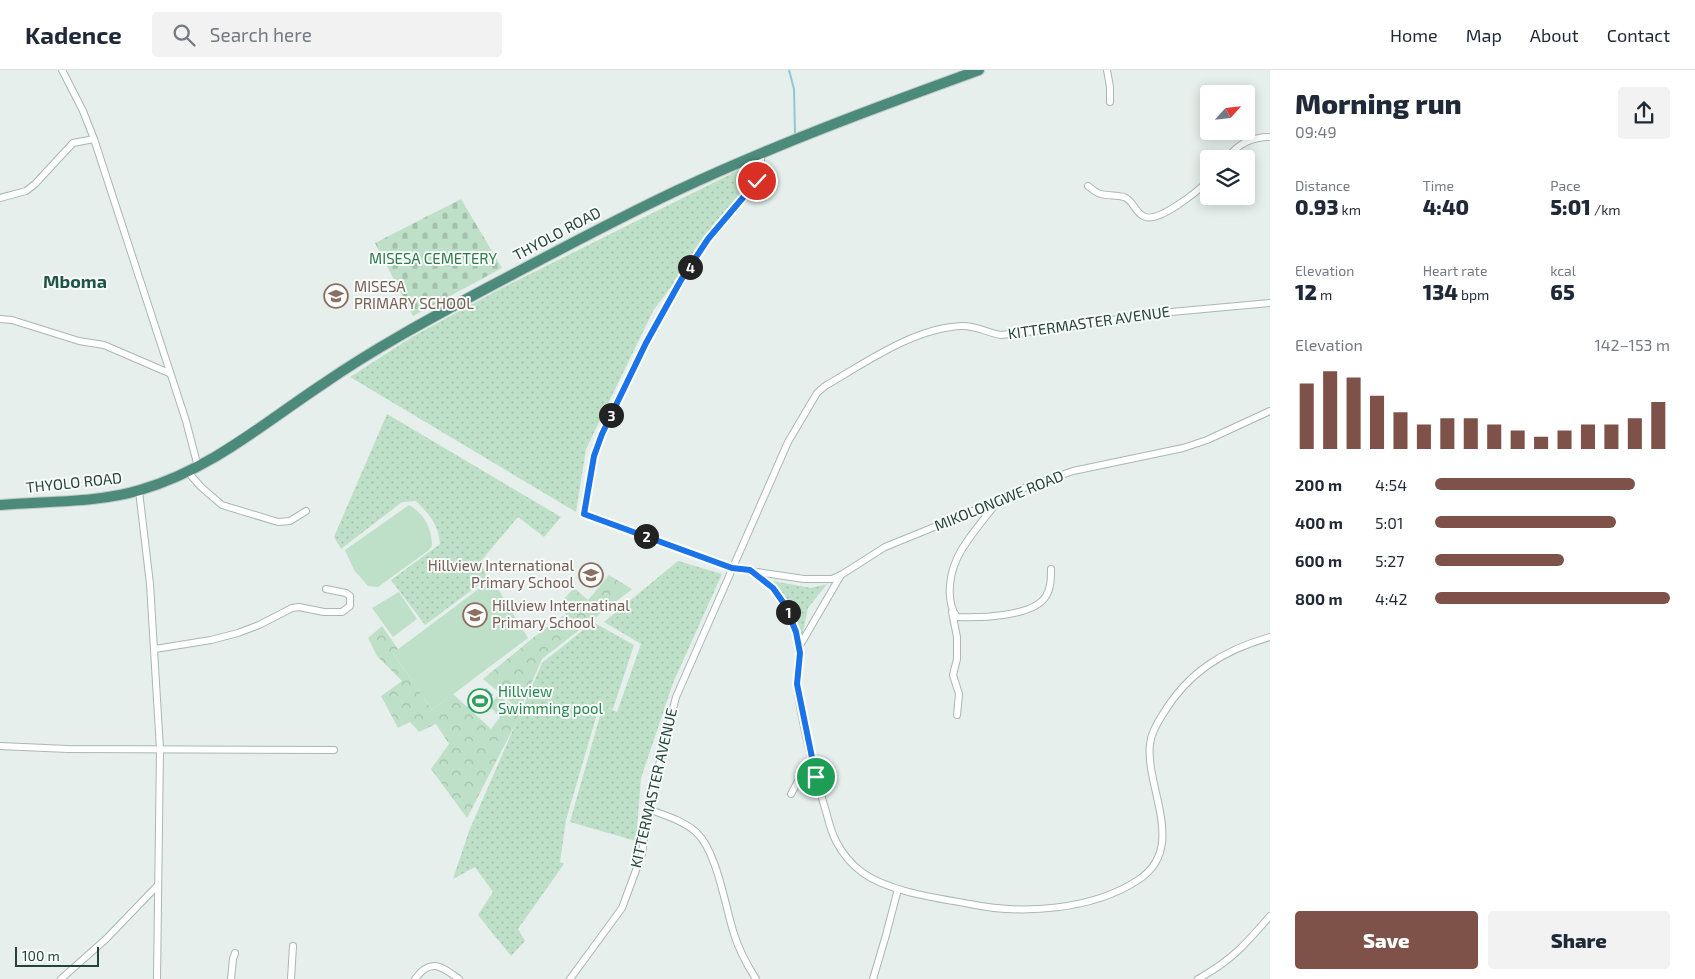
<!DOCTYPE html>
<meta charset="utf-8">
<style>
:root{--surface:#fff;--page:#f2f2f3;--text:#1f2937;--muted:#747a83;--line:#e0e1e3;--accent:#7f5249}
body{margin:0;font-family:"Exo 2",sans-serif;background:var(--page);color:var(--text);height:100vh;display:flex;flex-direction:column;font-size:19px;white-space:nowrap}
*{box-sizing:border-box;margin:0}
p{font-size:16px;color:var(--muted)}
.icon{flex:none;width:28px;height:28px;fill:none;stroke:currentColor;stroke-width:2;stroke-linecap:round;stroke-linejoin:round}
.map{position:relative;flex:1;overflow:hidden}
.sheet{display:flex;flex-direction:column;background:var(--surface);width:425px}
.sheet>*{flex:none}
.needle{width:32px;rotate:63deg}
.tools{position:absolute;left:1200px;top:15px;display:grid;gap:10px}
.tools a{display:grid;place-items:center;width:55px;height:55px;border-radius:5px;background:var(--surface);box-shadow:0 2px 12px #0003;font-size:25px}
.scale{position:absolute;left:15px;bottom:12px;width:84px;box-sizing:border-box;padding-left:5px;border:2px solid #24423a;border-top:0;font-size:14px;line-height:18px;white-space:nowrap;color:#24423a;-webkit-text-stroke:4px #f7fbf9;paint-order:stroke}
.pin{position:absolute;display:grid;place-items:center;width:42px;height:42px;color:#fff;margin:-21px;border:2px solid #fff;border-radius:50%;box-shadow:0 1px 5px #0007}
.km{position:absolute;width:25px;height:25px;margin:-12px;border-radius:50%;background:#222;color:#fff;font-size:14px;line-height:25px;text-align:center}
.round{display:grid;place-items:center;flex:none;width:52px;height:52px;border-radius:5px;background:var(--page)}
.head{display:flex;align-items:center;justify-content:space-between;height:85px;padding:0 25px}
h1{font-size:28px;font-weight:800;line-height:38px}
.stats{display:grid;grid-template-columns:repeat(3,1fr);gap:8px;height:85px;padding:5px 25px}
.stats div{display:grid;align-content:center}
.stats b{font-size:21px;font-weight:800}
.stats small{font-size:14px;font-weight:400}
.stats p{font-size:14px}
.chart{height:140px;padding:10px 25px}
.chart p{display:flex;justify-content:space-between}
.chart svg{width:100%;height:90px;margin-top:5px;stroke:var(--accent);stroke-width:6}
.cta{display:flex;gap:10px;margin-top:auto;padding:10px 25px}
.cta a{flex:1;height:58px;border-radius:5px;background:var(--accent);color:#fff;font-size:20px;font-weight:800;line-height:58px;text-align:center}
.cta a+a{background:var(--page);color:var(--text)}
ul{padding:0 25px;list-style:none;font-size:16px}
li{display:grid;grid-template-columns:80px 60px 1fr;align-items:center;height:38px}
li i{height:12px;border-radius:6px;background:var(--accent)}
header{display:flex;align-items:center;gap:30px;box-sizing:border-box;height:70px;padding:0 25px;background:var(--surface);border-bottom:1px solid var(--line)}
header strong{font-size:24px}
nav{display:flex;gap:28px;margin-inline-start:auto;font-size:18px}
.search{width:350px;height:45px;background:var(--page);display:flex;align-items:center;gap:12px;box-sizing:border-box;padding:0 18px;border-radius:5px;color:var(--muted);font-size:19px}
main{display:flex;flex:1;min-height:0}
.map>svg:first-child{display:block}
.grass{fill:url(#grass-dots)}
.forest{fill:url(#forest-crowns)}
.cemetery{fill:url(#cemetery-stones)}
.pitch{fill:#bfe0c8}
.water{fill:url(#water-rules)}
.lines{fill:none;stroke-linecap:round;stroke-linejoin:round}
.stream{stroke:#8ec9d4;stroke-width:2}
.minor-casing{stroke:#a8b8b2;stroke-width:8}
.trunk-casing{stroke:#c2cac8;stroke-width:12}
.minor{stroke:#fff;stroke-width:6}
.trunk{stroke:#4c8a7c;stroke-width:10}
.route-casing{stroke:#fff;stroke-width:10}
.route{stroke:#1a73e8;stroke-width:6}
.labels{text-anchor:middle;stroke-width:4;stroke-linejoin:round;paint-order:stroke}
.street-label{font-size:15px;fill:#24423a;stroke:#f7fbf9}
.park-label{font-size:15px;fill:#2d7a4b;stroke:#f7fbf9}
.education-label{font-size:15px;fill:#785e54;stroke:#f7fbf9;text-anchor:start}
.leisure-label{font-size:15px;fill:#27864d;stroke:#f7fbf9;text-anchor:start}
.quarter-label{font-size:18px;font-weight:bold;fill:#1f5548;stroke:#f7fbf9}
</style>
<header>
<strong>Kadence</strong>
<div class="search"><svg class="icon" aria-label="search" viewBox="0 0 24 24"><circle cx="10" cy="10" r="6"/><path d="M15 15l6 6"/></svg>Search here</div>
<nav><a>Home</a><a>Map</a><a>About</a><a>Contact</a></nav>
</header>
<main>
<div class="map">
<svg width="1270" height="909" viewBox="0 0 1270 909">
<defs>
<pattern id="grass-dots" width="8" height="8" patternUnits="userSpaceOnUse" patternTransform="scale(1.25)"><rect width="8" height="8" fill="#bfe0c8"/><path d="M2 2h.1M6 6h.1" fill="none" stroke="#a4c1ad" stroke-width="1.8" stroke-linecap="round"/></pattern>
<pattern id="forest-crowns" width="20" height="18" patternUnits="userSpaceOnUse" patternTransform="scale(1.25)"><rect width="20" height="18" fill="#bfe0c8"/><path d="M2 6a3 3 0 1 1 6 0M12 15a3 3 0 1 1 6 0" fill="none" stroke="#a4c1ad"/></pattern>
<pattern id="cemetery-stones" width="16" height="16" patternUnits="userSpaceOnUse" patternTransform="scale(1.25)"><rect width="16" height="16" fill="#bfe0c8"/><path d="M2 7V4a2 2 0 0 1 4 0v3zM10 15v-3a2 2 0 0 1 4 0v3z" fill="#a4c1ad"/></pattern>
<pattern id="water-rules" width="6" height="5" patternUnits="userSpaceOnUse" patternTransform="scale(1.25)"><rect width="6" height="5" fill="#8ec9d4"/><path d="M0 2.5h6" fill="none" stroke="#74a5ad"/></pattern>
</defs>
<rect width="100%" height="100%" fill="#e6efeb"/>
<g class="grass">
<polygon points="753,93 755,101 734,133 653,241 586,379 576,442 350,307 412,267 498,220"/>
<path d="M 387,344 L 561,447 L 544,467 L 518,447 L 480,492 L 488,508 L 425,555 L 391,510 L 440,474 C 439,455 429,444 416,431 L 402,432 L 341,479 L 334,467 Z"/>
<polygon points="678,491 722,504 673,613 641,708 636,771 570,752 603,635 600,634 566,750 560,792 564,794 518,859 525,871 511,886 478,845 493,822 475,797 453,809 469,761 542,593 593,552 634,575 613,639 607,637 617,642 641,574 604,552"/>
<polygon points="773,511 811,518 827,514 808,538 802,567 796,549"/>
</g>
<g class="forest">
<polygon points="609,505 632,519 542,589 520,640 483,609 534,567 566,544 558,535 574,518 588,530"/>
<polygon points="382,556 398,579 393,583 432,640 453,624 491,659 500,647 489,636 498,625 521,643 467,748 431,699 449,674 436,654 419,662 410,652 398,658 381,626 402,611 377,586 368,568"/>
</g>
<polygon class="cemetery" points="461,129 502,198 413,246 375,173"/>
<g class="pitch">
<path d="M 409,435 C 424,443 432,459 432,476 L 429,480 L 378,517 L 368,516 L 354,500 L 345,480 Z"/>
<polygon points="492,509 528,568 432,640 393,583"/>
<polygon points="399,522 417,549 393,567 372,538"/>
</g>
<polygon class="water" points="486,618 493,625 474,643 467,637"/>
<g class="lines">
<polyline class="stream" points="789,0 794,19 795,63"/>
<g class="minor-casing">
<g id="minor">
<polyline points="62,0 83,41 94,69 186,351 198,397"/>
<polyline points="1107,0 1110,17 1110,32"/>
<polyline points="761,83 761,105 757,111 709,169 681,210 646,273 602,364 594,385 584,444 731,498 804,509 832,509 841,505 885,477 971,442 1024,418 1073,401 1183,378 1207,370 1270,341"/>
<path d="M 1227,89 C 1237,74 1252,67 1270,67"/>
<path d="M 1088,116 C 1091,118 1096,123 1101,124 C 1108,126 1117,125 1124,127 C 1133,130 1135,142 1143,146 C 1157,155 1199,120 1209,110"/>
<polyline points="0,128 26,121 35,114 73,73 94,69"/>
<polyline points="0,249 12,250 79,271 104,275 169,303"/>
<polyline points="187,401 201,417 222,435 278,452 290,451 306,441"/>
<polyline points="139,421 150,514 160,679 157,909"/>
<path d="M 998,431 C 986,447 962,474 956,491 C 949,507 946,533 957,547 C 978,548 1034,547 1046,526 C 1051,518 1051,508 1051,499"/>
<path d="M 752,501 C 759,507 768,512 774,519 C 788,536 799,562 799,584 C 800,594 796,606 797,616 C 802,656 813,697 824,735 C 828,747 830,760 836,771 C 842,783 852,795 863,803 C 890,822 938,828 970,834 C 1022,845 1093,840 1138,810 C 1188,778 1145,718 1150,674 C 1151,664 1157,653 1163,644 C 1188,602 1224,580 1270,567"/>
<polyline points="952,542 957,567 957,589 953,605 959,624 957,645"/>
<polyline points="799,577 841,505"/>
<polyline points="155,579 211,570 238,563 259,555 292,538 299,537 324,542 342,542 350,536 350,526 346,523 326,519"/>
<polyline points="0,676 68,679 334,680"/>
<polyline points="791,724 802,704 813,697"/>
<path d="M 648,739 C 664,745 682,750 696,762 C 717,781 725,836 734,864 C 739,880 747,895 756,909"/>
<polyline points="61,909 106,869 158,815"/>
<polyline points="231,909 233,889 235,883"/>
<polyline points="291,909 293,876"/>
<path d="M 415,909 C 431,887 442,897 459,909"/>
<path d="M 570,909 L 622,838 L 642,784 L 648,739 L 676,627 L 788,372 L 817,323 L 825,316 C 865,293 915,257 963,256 C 977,256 988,263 1001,265 L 1076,256 L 1149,244 L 1270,233"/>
<polyline points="873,909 886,865 898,819"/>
<path d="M 1198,909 C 1232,890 1245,875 1270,846"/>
</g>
</g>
<g class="trunk-casing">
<path id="trunk" d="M 0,435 C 45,431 98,433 140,420 C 210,400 264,353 323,314 C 375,278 431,248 487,218 C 550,185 612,151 676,121 C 774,75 877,37 979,0"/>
</g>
<use href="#minor" class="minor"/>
<use href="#trunk" class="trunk"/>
</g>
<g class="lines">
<g class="route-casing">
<polyline id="route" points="757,111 708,169 681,210 646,273 602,364 594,386 584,444 732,498 750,500 773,518 785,535 796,562 800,583 797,614 816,707"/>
</g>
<use href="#route" class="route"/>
</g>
<defs>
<g id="school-ring" transform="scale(1.25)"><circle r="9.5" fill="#f7fbf9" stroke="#8d6e63" stroke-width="1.5"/><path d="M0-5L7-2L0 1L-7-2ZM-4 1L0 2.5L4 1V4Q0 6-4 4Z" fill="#8d6e63"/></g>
<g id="stadium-ring" transform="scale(1.25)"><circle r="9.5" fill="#f7fbf9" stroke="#2e9e5b" stroke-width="1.5"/><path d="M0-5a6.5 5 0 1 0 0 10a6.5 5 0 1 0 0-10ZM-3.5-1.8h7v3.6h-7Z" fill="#2e9e5b"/></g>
</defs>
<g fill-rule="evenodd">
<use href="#school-ring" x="336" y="226"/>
<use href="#school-ring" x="591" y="505"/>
<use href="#school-ring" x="475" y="545"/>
<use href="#stadium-ring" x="480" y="631"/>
</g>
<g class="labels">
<g class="street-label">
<text transform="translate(557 164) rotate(-28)" y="5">THYOLO ROAD</text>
<text transform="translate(1089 253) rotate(-8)" y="5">KITTERMASTER AVENUE</text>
<text transform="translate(74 413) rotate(-6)" y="5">THYOLO ROAD</text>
<text transform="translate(999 431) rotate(-22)" y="5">MIKOLONGWE ROAD</text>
<text transform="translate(654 718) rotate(-77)" y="5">KITTERMASTER AVENUE</text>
</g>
<g class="park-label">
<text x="433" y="194">MISESA CEMETERY</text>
</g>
<g class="education-label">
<text x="354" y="222">MISESA<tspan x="354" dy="17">PRIMARY SCHOOL</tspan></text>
<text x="574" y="501" text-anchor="end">Hillview International<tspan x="574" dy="17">Primary School</tspan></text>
<text x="492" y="541">Hillview Internatinal<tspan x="492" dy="17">Primary School</tspan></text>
</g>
<g class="leisure-label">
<text x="498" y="627">Hillview<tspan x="498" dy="17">Swimming pool</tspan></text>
</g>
<g class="quarter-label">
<text x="75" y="218">Mboma</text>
</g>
</g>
</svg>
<div class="tools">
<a><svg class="needle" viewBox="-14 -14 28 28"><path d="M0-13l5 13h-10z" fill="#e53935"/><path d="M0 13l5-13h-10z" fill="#747a83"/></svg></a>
<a><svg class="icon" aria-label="layers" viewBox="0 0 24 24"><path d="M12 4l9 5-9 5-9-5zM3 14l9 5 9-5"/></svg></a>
</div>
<div class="scale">100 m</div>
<div class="pin" style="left:816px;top:707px;background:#1e9e55"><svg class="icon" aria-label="arrive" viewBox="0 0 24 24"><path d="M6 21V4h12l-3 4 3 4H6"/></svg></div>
<div class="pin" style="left:757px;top:111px;background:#d93025"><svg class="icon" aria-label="check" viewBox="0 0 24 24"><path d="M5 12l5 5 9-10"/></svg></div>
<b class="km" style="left:788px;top:542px">1</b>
<b class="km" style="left:646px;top:466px">2</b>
<b class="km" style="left:611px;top:345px">3</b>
<b class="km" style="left:690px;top:197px">4</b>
</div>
<section class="sheet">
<div class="head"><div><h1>Morning run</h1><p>09:49</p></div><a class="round"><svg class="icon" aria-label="share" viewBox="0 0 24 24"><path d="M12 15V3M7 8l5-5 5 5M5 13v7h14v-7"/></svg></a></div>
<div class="stats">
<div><p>Distance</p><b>0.93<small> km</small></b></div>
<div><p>Time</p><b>4:40</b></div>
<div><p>Pace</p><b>5:01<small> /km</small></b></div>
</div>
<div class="stats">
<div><p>Elevation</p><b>12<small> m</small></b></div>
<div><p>Heart rate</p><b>134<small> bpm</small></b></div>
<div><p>kcal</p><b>65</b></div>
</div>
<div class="chart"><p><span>Elevation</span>142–153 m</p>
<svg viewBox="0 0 160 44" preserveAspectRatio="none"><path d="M5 44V12M15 44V6M25 44V9M35 44V18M45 44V26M55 44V32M65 44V29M75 44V29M85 44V32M95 44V35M105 44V38M115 44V35M125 44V32M135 44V32M145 44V29M155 44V21"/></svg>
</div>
<ul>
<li><b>200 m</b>4:54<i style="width:85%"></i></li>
<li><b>400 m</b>5:01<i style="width:77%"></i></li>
<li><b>600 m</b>5:27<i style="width:55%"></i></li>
<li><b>800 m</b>4:42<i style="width:100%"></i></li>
</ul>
<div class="cta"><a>Save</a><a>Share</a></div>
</section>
</main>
